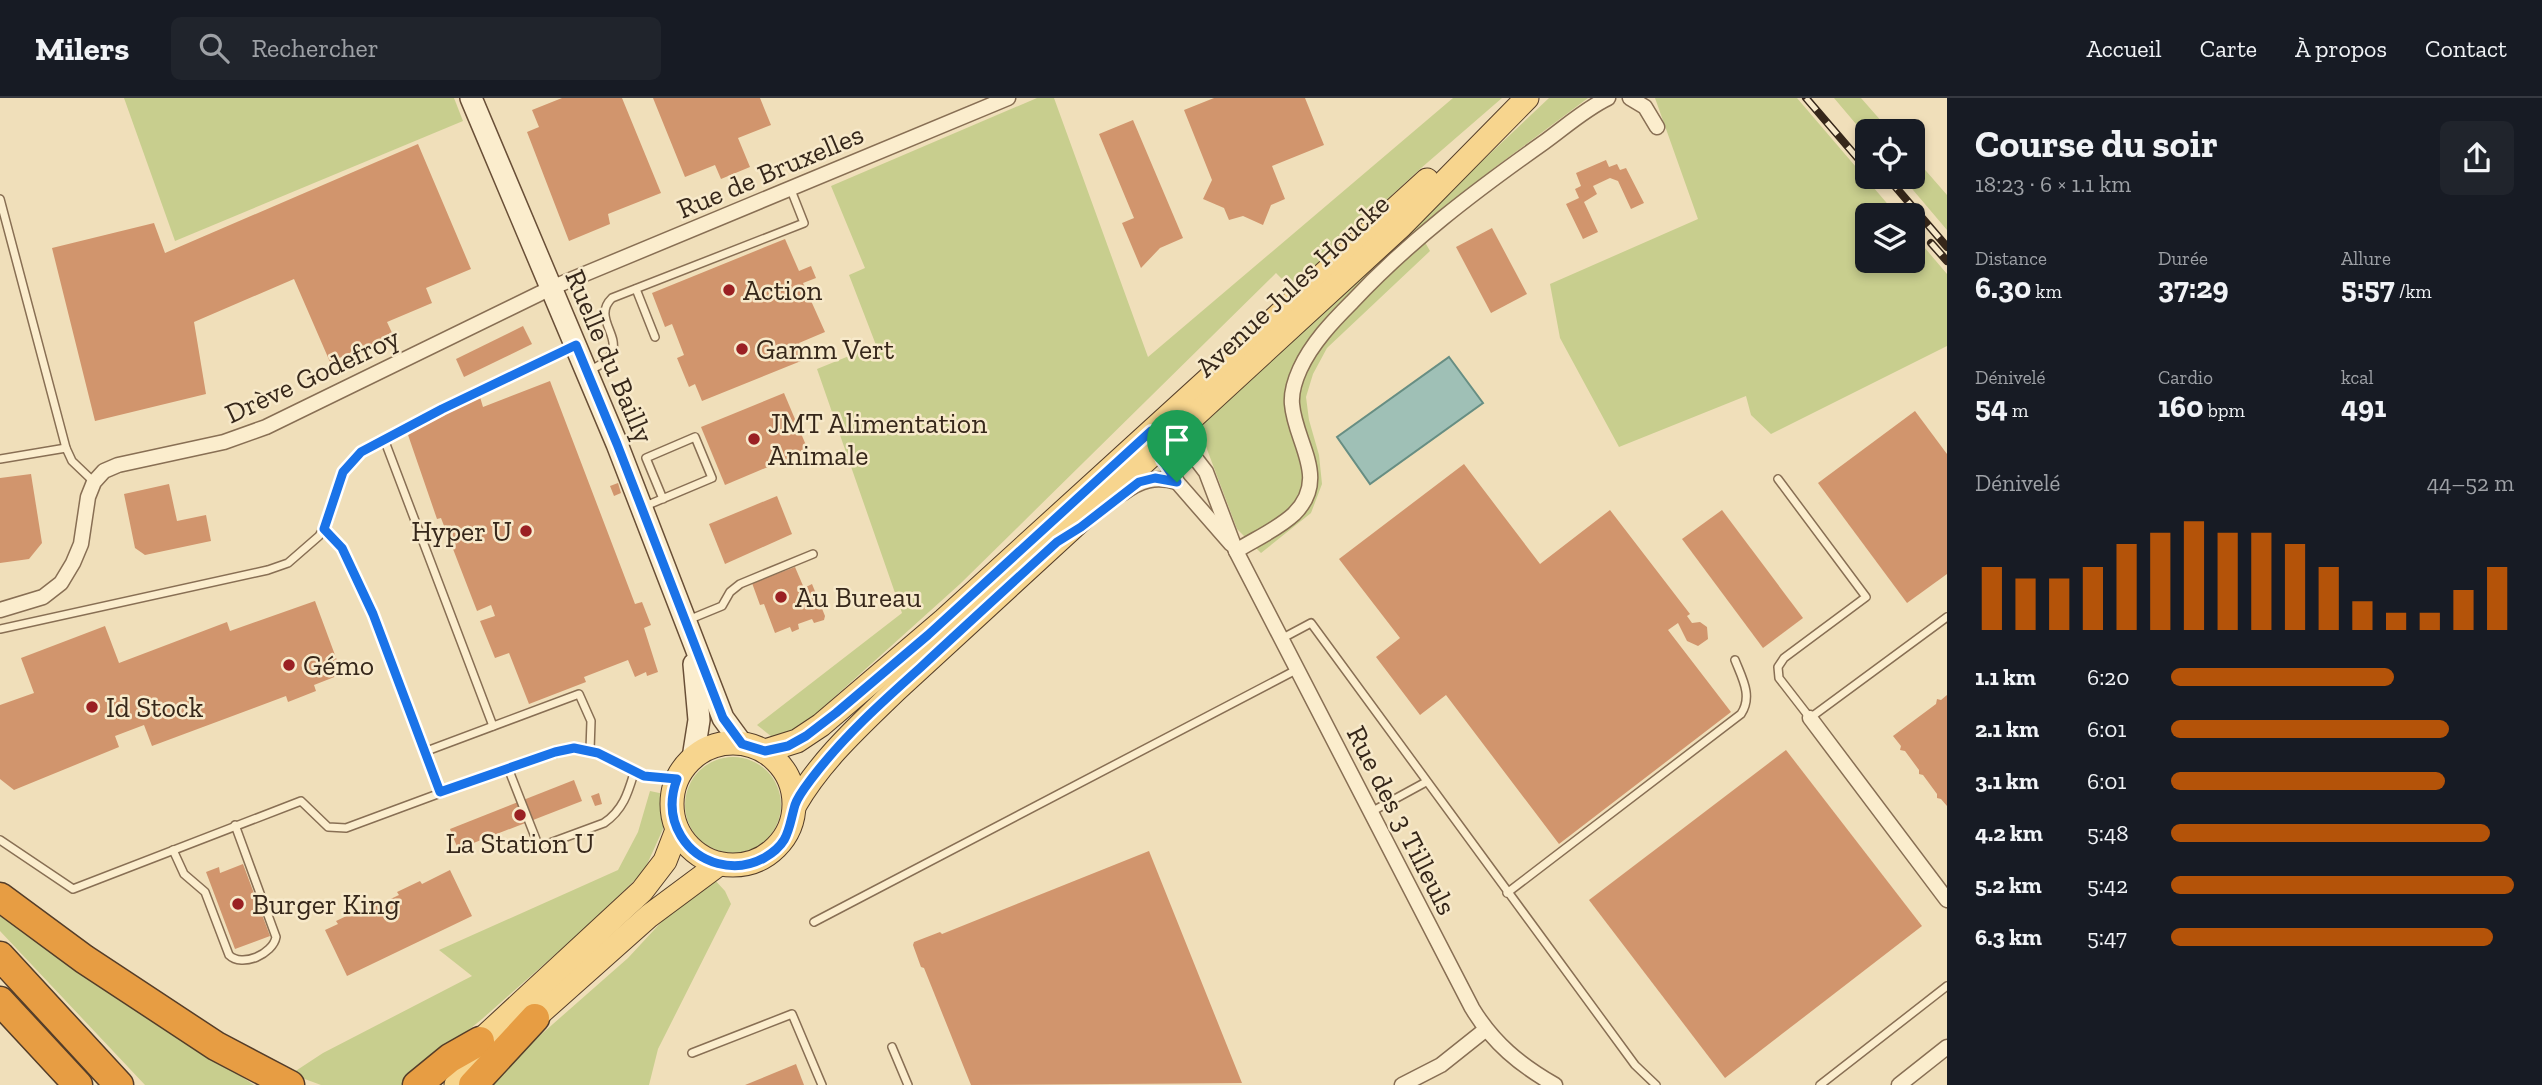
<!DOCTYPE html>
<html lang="fr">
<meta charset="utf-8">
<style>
:root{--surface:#171b24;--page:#20242c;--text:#f1f3f6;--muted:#9ea1a6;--line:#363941;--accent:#b45309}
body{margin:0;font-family:"Zilla Slab",serif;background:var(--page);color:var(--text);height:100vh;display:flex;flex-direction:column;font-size:26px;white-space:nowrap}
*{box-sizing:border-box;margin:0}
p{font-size:23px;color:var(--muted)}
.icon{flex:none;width:38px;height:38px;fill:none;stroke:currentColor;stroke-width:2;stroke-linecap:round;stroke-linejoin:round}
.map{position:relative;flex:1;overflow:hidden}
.side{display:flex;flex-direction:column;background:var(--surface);width:595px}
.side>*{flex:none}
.fabs{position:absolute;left:1855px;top:21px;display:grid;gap:14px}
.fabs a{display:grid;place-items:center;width:70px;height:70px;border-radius:10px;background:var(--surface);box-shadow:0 4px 10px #0003;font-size:35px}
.pin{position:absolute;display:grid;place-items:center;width:60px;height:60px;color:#fff;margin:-72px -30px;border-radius:50% 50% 50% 0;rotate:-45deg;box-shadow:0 0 7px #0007}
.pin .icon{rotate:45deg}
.round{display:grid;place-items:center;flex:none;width:74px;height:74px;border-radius:10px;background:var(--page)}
.headline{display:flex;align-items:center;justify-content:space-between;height:119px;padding:0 28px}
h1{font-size:38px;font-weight:700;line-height:52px}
.figures{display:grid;grid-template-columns:repeat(3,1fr);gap:10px;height:119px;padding:7px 28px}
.figures div{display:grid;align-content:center}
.figures b{font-size:30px;font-weight:700}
.figures small{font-size:19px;font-weight:400}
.figures p{font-size:19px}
.chart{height:196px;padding:14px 28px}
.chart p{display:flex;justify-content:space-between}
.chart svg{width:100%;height:126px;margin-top:7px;stroke:var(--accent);stroke-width:6}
ul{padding:0 28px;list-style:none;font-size:23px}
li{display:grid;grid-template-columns:112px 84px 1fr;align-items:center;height:52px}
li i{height:18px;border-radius:9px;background:var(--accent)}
header{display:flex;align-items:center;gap:42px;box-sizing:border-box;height:98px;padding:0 35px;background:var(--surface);border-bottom:2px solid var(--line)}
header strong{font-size:33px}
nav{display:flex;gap:38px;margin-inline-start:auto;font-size:24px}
.search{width:490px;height:63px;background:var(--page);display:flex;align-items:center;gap:18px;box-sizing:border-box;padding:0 24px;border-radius:10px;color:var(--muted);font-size:26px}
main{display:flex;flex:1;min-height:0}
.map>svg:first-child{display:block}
.green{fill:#c8ce8e}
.water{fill:#9fc0b6;stroke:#678e83;stroke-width:2}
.building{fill:#d1956d}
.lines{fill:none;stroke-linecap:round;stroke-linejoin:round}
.lane-casing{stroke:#886f54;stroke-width:10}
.street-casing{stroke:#886f54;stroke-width:17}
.secondary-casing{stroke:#694f37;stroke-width:24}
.primary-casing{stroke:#543d29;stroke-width:25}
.highway-casing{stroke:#543d29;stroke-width:31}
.lane{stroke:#fbedcd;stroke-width:7}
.street{stroke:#fbedcd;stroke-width:14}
.secondary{stroke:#fbedcd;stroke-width:21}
.primary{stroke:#f7d58e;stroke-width:23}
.highway{stroke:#e79d43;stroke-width:28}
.rail-casing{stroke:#36271a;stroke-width:8}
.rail{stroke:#f7e9ca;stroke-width:5;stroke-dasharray:16;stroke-linecap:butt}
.route-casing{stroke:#fff;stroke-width:14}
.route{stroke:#1a73e8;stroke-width:9}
.poi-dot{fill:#9a2023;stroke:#f7e9ca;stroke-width:2.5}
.labels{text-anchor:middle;stroke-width:5;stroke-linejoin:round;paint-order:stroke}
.street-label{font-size:28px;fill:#36271a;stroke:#f7e9ca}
.poi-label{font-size:28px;fill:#36271a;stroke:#f7e9ca;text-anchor:start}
</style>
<header>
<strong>Milers</strong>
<div class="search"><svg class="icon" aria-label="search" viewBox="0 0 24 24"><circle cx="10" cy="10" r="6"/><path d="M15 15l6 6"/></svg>Rechercher</div>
<nav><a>Accueil</a><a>Carte</a><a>À propos</a><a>Contact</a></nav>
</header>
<main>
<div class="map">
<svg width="1947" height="987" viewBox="0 0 1947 987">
<rect width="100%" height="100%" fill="#f0dfba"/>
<g class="green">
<polygon points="124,0 454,0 463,23 175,143"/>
<polygon points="1037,0 1054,0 1148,259 1453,0 1502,0 1420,71 1291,190 1276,175 960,486 800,630 772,639 757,627 902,515 817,271 876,247 849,177 865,170 831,88"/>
<polygon points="1549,0 1588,0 1494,70 1418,132 1430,153 1327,250 1313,276 1306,299 1309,322 1319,357 1322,386 1311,415 1261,455 1237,431 1199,330"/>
<polygon points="1655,0 1797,0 1897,117 1867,117 1867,163 1913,163 1913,136 1947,176 1947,248 1771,336 1751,317 1746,298 1619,349 1560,240 1550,186 1698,121"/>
<polygon points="1834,0 1861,0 1890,33 1867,33 1867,39"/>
<polygon points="1913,58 1947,97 1947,132 1902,79 1913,79"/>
<circle cx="733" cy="707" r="48"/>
<polygon points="650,693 664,696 663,731 644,773 591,825 482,921 401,987 321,987 291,976 323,955 472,878 439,852 618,772 638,734"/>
<polygon points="713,780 725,793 731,806 658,951 649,987 490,987 528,948 628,860 679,805"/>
<polygon points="0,808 104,886 254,987 145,987 0,833"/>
</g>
<polygon class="water" points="1449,259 1483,305 1370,386 1337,339"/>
<g class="building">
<polygon points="562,0 622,0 661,95 608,116 610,126 569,143 527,34 539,29 532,12"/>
<polygon points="653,0 760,0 771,27 738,40 750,69 721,81 715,67 685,79"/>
<polygon points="1214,0 1305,0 1324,47 1272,68 1285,101 1271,107 1263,127 1243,118 1229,122 1224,110 1203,101 1212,82 1184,12"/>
<polygon points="1133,22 1183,140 1160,150 1141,170 1122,125 1134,120 1099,36"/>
<polygon points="418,46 471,171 426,190 432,205 387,224 393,237 330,264 294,181 194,224 206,296 95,323 52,150 154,125 165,155"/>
<polygon points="1606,62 1609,69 1617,66 1620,72 1626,70 1644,105 1631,111 1618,83 1610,80 1593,88 1597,96 1584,104 1598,134 1583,141 1566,106 1579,100 1575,91 1581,88 1576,75"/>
<polygon points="1492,130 1527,196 1491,215 1456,149"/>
<polygon points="785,141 799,173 811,168 816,180 803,185 825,234 799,245 806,261 702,303 695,286 689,289 677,260 684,257 672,226 665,229 652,195"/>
<polygon points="523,228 532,246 464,279 456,261"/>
<polygon points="550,283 635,506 642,504 651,527 644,530 658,574 647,578 646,574 635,579 628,562 584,579 586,584 529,606 509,555 495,560 480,523 495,518 491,507 477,513 441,420 437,421 407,334 480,299 483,309"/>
<polygon points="784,295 808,352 725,387 701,329"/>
<polygon points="1915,313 1947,356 1947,476 1907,505 1818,385"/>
<polygon points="1464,366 1540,466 1610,412 1690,516 1687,518 1692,525 1700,524 1707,529 1708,541 1698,548 1687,543 1678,525 1668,532 1731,614 1559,746 1446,597 1420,617 1376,559 1400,540 1339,461"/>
<polygon points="31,376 42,445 29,461 0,465 0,380"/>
<polygon points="618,385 621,395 614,398 610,388"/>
<polygon points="169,386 177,423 206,417 211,443 145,457 135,450 124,396"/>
<polygon points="777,398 792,436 725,466 709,426"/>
<polygon points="1722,412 1803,520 1763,550 1682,441"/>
<polygon points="795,469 804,490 812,486 825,518 824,522 814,525 812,521 798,526 799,531 792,534 790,529 775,535 764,506 760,507 752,485"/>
<polygon points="315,503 342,576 314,587 316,593 288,604 286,598 152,648 144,627 115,638 119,649 14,692 0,681 0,607 34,595 21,560 105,528 119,565 227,524 230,533"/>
<polygon points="1947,597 1947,708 1941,701 1937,700 1937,696 1923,677 1919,676 1919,672 1905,653 1900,652 1901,648 1893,638 1936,606 1937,601 1941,602"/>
<polygon points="1786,652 1922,828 1725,980 1589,802"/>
<polygon points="574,682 582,703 458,751 450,731"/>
<polygon points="599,695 602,706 595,708 591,698"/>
<polygon points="1149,753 1242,985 971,987 924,870 921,869 913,847 914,844 940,834 942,836"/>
<polygon points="243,766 270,838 235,851 206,774 219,769 220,775"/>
<polygon points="450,772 472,818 347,878 325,832 338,826 336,823 359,812 361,815 399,797 397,794 420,783 422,786"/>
<polygon points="796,966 804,987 745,987"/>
</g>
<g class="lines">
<g class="lane-casing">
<g id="lane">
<polyline points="0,101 66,350 72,363 94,384"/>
<polyline points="636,191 655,239"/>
<path d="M 588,273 C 644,249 586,225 612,200 L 804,125 L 791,92"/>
<polyline points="384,341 493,628"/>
<polyline points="0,361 66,350"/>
<polyline points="1778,381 1866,499 1784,560 1778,569 1779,580 1810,620 1947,519"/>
<polyline points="643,409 712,380 695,339 646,360 663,401"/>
<polyline points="324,431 342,450 373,516 440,694"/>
<polyline points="688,522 722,508 730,494 740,486 813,456"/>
<polyline points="0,531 268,472 288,465 319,438 329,421 343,374 361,354 442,311 574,248"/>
<polyline points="1281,541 1311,525 1635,967 1656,987"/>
<polyline points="424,654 579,596 591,623 590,652"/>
<path d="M 508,670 L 539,749 L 604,725 C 623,712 628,695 634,675"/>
<polyline points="1371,714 1426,684"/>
<polyline points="0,742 73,791 301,703 328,729 346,730 508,670 574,650 598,655 644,678 677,682"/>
<path d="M 173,752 L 184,776 L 205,794 L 229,857 C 242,870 273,856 276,839 L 235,727"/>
<path d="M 1507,795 L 1741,616 C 1753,598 1742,580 1735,562"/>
<polyline points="814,824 1296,572"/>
<polyline points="892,949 908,987"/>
<polyline points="692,955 792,916 822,987"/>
<polyline points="1820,987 1947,888"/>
</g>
</g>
<g class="street-casing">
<g id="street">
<polyline points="1630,0 1645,9 1657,29"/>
<path d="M 1173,331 L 1206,374 L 1236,453 L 1472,910 C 1493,945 1520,967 1555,987"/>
<polyline points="1155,346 1177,384 1231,446"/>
<path d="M 1123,395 C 1141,382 1155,378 1177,384"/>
<path d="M 1236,453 C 1255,441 1278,431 1294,416 C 1330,380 1295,345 1292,306 C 1291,294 1295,282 1300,271 C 1312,245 1332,224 1352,204 C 1409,143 1475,93 1543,45 C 1564,30 1585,11 1608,0"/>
<polyline points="0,512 43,499 61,485 73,465 81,446 88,399 94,384 104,373 118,367 224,344 266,329 551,190 1008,0"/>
<polyline points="1810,620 1947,802"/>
<polyline points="1402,987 1441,967 1485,932"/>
<polyline points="1899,987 1947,949"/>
</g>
</g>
<g class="secondary-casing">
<g id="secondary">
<polyline points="471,0 617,346 723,620 742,646"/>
<polyline points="693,660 699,622 694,566"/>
</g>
</g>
<g class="primary-casing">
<g id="primary">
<circle cx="733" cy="706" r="61"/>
<polyline points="765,653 797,643 821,627 944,522 1427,82"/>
<path d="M 795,707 C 821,662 859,628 896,592 L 1401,128 L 1527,0"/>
<polyline points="523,930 649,818 719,766"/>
<polyline points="468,954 642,793 665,763 677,732"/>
<polyline points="456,987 484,963"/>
</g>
</g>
<g class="highway-casing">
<g id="highway">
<polyline points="0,799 84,861 216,948 290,987"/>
<polyline points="0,858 119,987"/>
<polyline points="0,903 78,987"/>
<polyline points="417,987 450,960 480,943"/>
<polyline points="473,987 535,920"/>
</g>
</g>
<use href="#lane" class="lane"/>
<use href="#street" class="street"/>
<use href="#secondary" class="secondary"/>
<use href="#primary" class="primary"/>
<use href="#highway" class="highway"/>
<g class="rail-casing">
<g id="rail">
<polyline points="1806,0 1867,71"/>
<polyline points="1887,79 1947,149"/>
<polyline points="1931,145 1947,163"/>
</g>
</g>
<use href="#rail" class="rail"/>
</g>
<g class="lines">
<g class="route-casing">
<path id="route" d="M 576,247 L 617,346 L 723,620 L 742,646 L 765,653 L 788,648 L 806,638 L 836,615 L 928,537 L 1151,333 L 1162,362 L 1177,384 L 1155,380 L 1139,384 L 1081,429 L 1057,444 C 1011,486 965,528 920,570 C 882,604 843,639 812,680 C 806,688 798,698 795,707 C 788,731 790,745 764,760 C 735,776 698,766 681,738 C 670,720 670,700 677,681 L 644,678 L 598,655 L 574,650 L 555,654 L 440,694 L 373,516 L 342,450 L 324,431 L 343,374 L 361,354 L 442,311 Z"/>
</g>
<use href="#route" class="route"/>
</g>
<g class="poi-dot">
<circle cx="729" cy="192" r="7"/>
<circle cx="742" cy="251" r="7"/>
<circle cx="754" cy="341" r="7"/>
<circle cx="526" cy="433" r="7"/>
<circle cx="781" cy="499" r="7"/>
<circle cx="289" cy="567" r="7"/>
<circle cx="92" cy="609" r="7"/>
<circle cx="520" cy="717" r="7"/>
<circle cx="238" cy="806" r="7"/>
</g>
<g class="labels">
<g class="street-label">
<text transform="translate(770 73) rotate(-23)" y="10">Rue de Bruxelles</text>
<text transform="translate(1292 187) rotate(-43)" y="10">Avenue Jules Houcke</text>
<text transform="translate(610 258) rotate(67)" y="10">Ruelle du Bailly</text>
<text transform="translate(312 277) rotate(-25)" y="10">Drève Godefroy</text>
<text transform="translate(1402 722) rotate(63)" y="10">Rue des 3 Tilleuls</text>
</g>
<g class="poi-label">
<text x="743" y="202">Action</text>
<text x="756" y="261">Gamm Vert</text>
<text x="768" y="335">JMT Alimentation<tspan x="768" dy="32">Animale</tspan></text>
<text x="512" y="443" text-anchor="end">Hyper U</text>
<text x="795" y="509">Au Bureau</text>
<text x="303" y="577">Gémo</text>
<text x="106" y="619">Id Stock</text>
<text x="520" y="755" text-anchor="middle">La Station U</text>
<text x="252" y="816">Burger King</text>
</g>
</g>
</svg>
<div class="fabs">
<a><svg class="icon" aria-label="locate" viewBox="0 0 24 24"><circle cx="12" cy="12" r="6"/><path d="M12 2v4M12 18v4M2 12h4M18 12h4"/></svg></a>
<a><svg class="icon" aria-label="layers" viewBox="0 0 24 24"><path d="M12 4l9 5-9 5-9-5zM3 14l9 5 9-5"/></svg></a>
</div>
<div class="pin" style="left:1177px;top:384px;background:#1e9e55"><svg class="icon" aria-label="arrive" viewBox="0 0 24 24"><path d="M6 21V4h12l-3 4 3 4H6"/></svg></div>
</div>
<section class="side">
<div class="headline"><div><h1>Course du soir</h1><p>18:23 · 6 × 1.1 km</p></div><a class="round"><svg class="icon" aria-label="share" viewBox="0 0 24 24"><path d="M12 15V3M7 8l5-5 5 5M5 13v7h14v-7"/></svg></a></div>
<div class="figures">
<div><p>Distance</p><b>6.30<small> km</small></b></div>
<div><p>Durée</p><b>37:29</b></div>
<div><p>Allure</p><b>5:57<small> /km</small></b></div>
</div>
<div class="figures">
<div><p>Dénivelé</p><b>54<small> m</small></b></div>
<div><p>Cardio</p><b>160<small> bpm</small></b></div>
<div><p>kcal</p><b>491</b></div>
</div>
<div class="chart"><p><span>Dénivelé</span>44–52 m</p>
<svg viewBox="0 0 160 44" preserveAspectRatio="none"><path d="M5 44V22M15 44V26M25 44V26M35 44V22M45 44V14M55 44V10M65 44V6M75 44V10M85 44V10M95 44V14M105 44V22M115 44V34M125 44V38M135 44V38M145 44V30M155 44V22"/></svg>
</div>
<ul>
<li><b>1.1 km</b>6:20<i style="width:65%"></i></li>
<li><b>2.1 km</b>6:01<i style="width:81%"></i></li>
<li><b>3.1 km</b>6:01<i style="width:80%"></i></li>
<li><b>4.2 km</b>5:48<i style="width:93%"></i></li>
<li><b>5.2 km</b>5:42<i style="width:100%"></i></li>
<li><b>6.3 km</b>5:47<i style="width:94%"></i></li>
</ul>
</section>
</main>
